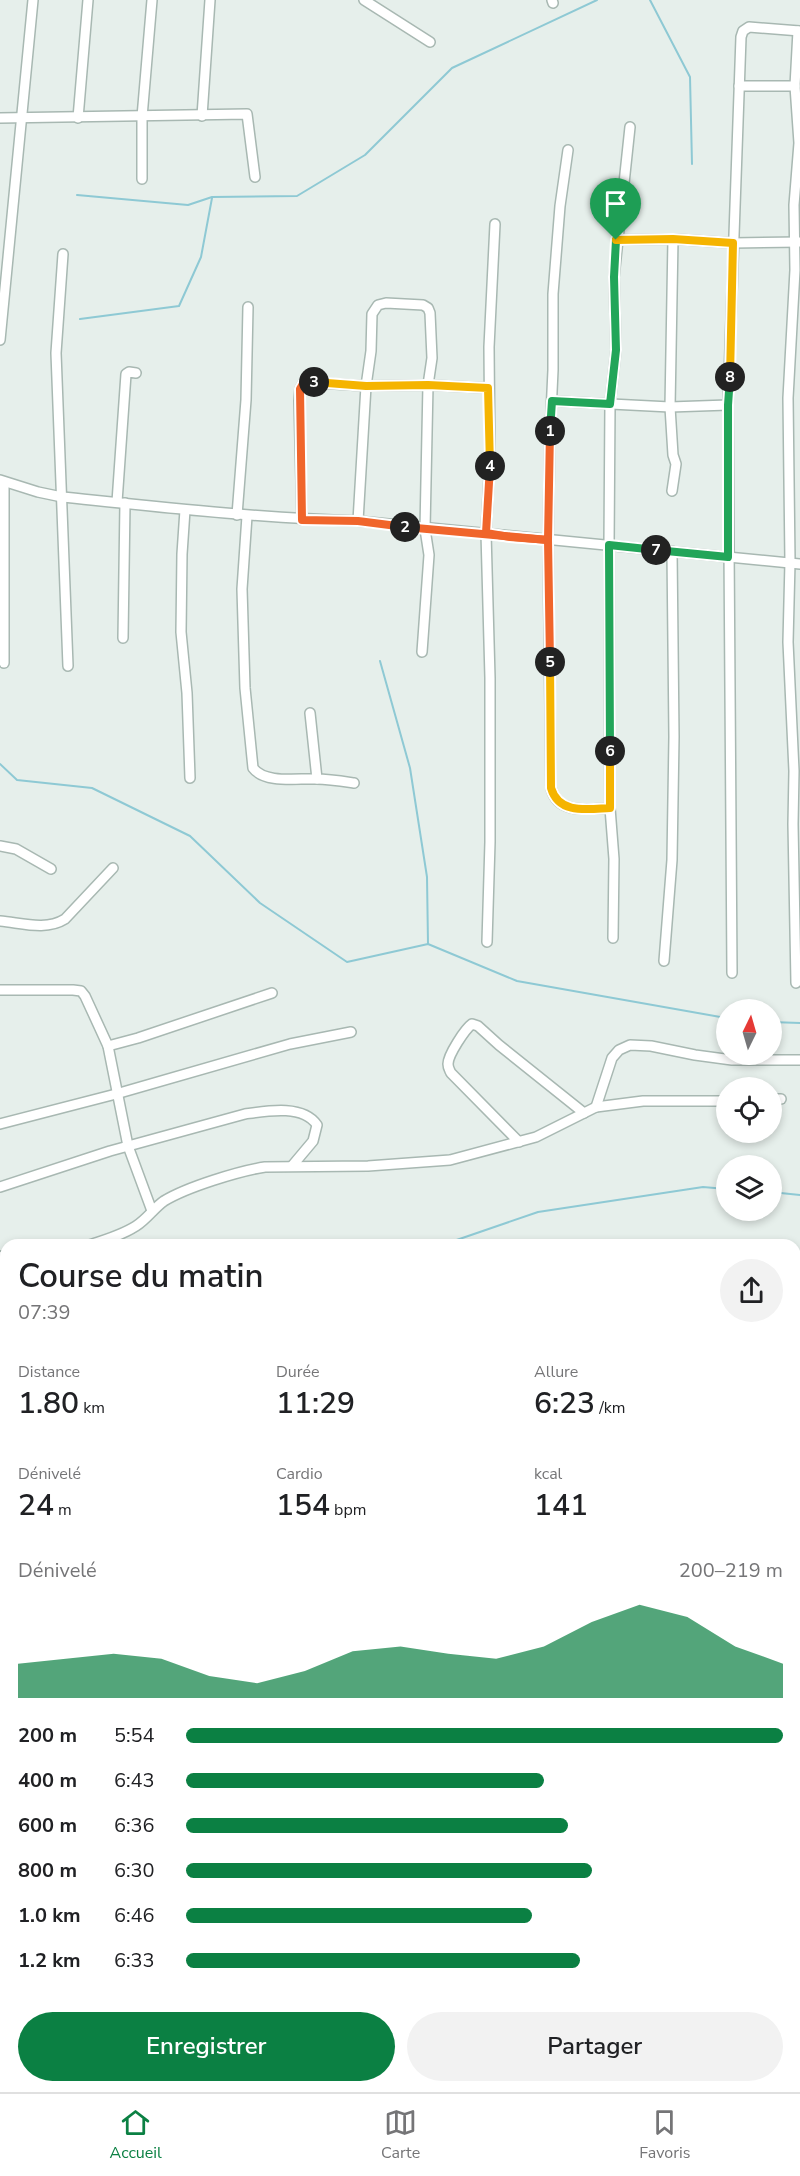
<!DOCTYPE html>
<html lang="fr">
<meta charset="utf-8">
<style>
:root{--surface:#fff;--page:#f2f2f2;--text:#202124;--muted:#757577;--line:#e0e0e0;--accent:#0b8043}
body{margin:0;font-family:"Nunito Sans",sans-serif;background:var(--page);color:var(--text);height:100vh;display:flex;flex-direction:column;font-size:22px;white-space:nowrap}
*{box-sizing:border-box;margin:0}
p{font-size:20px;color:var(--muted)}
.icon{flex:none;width:33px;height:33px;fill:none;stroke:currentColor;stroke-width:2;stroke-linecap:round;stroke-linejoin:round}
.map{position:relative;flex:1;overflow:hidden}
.drawer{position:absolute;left:0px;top:1239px;width:801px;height:854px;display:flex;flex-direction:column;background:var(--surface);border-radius:18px 18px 0 0;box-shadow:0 3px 9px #0003}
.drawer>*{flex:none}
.needle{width:39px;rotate:5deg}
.tools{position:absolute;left:716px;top:999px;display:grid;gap:12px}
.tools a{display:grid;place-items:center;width:66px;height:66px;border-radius:50%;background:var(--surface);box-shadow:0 3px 9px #0003;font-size:30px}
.pin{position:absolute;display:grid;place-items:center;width:51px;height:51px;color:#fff;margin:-62px -26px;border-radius:50% 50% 50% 0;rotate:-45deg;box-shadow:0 0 6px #0007}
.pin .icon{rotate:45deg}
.km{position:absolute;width:30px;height:30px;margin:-15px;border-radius:50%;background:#222;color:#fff;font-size:16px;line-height:30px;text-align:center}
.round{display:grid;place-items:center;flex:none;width:63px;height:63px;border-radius:32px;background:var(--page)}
.overview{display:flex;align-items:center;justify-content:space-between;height:102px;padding:0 18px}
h1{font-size:33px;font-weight:600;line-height:45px}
.figures{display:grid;grid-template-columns:repeat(3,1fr);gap:9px;height:102px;padding:6px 18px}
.figures div{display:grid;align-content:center}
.figures b{font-size:30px;font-weight:600}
.figures small{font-size:16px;font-weight:400}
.figures p{font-size:16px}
.chart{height:168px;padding:12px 18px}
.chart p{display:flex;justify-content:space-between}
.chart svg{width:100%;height:108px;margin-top:6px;fill:var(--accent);opacity:.7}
.cta{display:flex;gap:12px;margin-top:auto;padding:12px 18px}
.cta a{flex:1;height:69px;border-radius:36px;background:var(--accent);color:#fff;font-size:24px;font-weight:600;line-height:69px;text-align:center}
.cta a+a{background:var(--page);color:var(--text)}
ul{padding:0 18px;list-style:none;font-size:20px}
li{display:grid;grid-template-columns:96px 72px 1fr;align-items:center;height:45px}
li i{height:15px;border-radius:8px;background:var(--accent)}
.tab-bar{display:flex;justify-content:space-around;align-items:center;height:84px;border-top:2px solid var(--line);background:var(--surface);font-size:16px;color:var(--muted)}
.tab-bar a{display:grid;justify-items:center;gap:3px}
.tab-bar .current{color:var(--accent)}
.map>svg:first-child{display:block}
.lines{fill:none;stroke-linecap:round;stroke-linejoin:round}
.stream{stroke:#8ec9d4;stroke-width:2}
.minor-casing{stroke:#a8b8b2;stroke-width:12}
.tertiary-casing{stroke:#a8b8b2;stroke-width:14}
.minor{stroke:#fff;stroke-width:9}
.tertiary{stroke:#fff;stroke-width:10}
.split-1-casing{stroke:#fff;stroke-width:12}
.split-2-casing{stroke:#fff;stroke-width:12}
.split-3-casing{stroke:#fff;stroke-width:12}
.split-4-casing{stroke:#fff;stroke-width:12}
.split-5-casing{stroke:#fff;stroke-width:12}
.split-6-casing{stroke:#fff;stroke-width:12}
.split-7-casing{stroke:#fff;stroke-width:12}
.split-8-casing{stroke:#fff;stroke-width:12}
.split-9-casing{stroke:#fff;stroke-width:12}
.split-1{stroke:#22a559;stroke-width:8}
.split-2{stroke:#f0652b;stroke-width:8}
.split-3{stroke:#f0652b;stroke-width:8}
.split-4{stroke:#f5b400;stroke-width:8}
.split-5{stroke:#f0652b;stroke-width:8}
.split-6{stroke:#f5b400;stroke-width:8}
.split-7{stroke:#22a559;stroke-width:8}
.split-8{stroke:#22a559;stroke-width:8}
.split-9{stroke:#f5b400;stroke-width:8}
</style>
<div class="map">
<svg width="800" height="2092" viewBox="0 0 800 2092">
<rect width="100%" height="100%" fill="#e6efeb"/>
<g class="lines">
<g class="stream">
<polyline points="650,0 690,77 692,164"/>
<polyline points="77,195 188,205 212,197 297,196 365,155 452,68 597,0"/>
<polyline points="80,319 179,306 201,257 212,198"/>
<polyline points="380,661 410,768 427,877 428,944"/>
<polyline points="0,764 17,780 92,788 190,836 260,903 347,962 428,944 517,981 726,1018"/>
<polyline points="771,1022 800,1023"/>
<polyline points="771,1192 800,1195"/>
<polyline points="442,1245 538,1212 703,1187 726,1189"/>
<polyline points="795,1403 800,1396"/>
</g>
<g class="minor-casing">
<g id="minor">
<polyline points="364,0 430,42"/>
<polyline points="552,0 553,3"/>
<polyline points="739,86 795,86"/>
<polyline points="202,116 210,0"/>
<polyline points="0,118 247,114 255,177"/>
<polyline points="78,118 88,0"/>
<path d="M 568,150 L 560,206 L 553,294 L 553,370 L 550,435 L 548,540 L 551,788 C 558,815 588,809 610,808"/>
<polyline points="142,179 142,117 152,0"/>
<polyline points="616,240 673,239 733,243 800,242"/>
<polyline points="63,254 56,353 68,666"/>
<polyline points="0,340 33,0"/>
<polyline points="552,401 670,407 728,405"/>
<path d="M 0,480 L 38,492 L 62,497 C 160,507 258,518 358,521 L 800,564"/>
<polyline points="4,482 4,663"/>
<polyline points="672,491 676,464 673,455 670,407 673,239"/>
<polyline points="117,502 126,374 129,372 136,373"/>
<polyline points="185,510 182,554 181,632 187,693 190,778"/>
<polyline points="237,515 246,400 248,307"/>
<path d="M 247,516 L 242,589 L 245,688 L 253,768 C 265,784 298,778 316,779 C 329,779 341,781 354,783"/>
<polyline points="302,520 299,401 300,389 304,382 366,386 428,385 488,388"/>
<polyline points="358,521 366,386 371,351 372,314 378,305 386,303 423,305 428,308 430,313 432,358 428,385 425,529 429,555 422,652"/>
<polyline points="123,638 125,503"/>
<polyline points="310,713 317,779"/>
<polyline points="0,846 16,849 51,869"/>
<path d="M 0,921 C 22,923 46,931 65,919 L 113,868"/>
<polyline points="613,938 614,859 610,808 609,545 610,404 616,350 614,277 630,127"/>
<polyline points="487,942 490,842 490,678 486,533 490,461 489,347 495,224"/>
<polyline points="664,961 672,860 674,737 672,551"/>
<polyline points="732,973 728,405 741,37 743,31 749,27 800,31"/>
<polyline points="796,983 793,824 794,771 788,642 790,562 788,398 795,270 794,205 799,143 795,86 798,31"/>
<polyline points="0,990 73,990 81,991 85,996 108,1046 128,1146 152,1211"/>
<polyline points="108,1046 138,1038 272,993"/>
<polyline points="771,1099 781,1099"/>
<polyline points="596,1107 612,1058 619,1050 630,1045 651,1046 695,1055 732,1060 800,1060"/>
<polyline points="0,1124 116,1094 290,1044 351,1032"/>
<path d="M 519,1142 L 451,1073 C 449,1069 448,1068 448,1064 C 448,1055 465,1029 472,1024 L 478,1026 L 499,1045 L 584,1113"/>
<path d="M 0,1187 L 110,1151 L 245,1114 C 266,1111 303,1104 317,1125 L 313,1141 L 292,1166"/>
<path d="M 89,1245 C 105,1240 122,1235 136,1226 C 147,1219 154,1208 164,1201 C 187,1187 239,1171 265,1167 L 368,1166 L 450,1160 L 536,1137 L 596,1107 L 643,1101 L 726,1101"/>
<polyline points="0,1510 6,1516"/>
<polyline points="795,1644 798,1640"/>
<polyline points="0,1734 6,1711"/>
<polyline points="795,1735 800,1730"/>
<polyline points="795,1825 800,1819"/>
<polyline points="795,1880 800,1884"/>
<polyline points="0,1884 6,1906"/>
<polyline points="795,1917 800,1910"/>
<polyline points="795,2006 800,2001"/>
<polyline points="795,2053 800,2055"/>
<polyline points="112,2086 116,2092"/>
<polyline points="727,2092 731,2086"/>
</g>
</g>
<g class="tertiary-casing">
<g id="tertiary">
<polyline points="0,1257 6,1277"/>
<polyline points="0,1350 6,1339"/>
<polyline points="0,1465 6,1466"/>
<polyline points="652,2086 652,2092"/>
</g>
</g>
<use href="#minor" class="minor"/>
<use href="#tertiary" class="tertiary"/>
</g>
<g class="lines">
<g class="split-1-casing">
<polyline id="split-1" points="550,431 552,401 610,404 616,350 614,277 616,240"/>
</g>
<g class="split-2-casing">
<polyline id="split-2" points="405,527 548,540 550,431"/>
</g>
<g class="split-3-casing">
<polyline id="split-3" points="314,382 304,382 300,389 302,520 358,521 405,527"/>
</g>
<g class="split-4-casing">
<polyline id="split-4" points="314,382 366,386 428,385 488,388 490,466"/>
</g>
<g class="split-5-casing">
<polyline id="split-5" points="490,466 486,533 510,537 548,540 550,662"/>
</g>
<g class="split-6-casing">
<path id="split-6" d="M 550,662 L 551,788 C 559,815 588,809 610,808 L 610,751"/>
</g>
<g class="split-7-casing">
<polyline id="split-7" points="610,751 609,545 656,550"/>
</g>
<g class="split-8-casing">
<polyline id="split-8" points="656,550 728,557 728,405 730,377"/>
</g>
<g class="split-9-casing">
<polyline id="split-9" points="616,240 673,239 733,243 730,377"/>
</g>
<use href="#split-1" class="split-1"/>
<use href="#split-2" class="split-2"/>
<use href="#split-3" class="split-3"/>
<use href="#split-4" class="split-4"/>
<use href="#split-5" class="split-5"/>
<use href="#split-6" class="split-6"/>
<use href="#split-7" class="split-7"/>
<use href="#split-8" class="split-8"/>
<use href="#split-9" class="split-9"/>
</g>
</svg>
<div class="tools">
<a><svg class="needle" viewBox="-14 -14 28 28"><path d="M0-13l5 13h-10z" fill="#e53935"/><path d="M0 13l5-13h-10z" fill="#757577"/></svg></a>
<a><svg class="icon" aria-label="locate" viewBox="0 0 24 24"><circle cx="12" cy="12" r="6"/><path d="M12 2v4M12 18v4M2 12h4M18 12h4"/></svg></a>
<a><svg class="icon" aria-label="layers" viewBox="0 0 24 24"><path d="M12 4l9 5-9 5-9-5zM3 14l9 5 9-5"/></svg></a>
</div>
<div class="pin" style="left:616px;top:240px;background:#1e9e55"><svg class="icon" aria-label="arrive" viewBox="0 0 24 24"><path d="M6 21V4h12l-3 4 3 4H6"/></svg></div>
<b class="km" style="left:550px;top:431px">1</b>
<b class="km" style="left:405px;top:527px">2</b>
<b class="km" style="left:314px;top:382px">3</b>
<b class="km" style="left:490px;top:466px">4</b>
<b class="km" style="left:550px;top:662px">5</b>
<b class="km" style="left:610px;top:751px">6</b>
<b class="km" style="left:656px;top:550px">7</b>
<b class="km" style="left:730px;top:377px">8</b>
<section class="drawer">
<div class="overview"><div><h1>Course du matin</h1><p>07:39</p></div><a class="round"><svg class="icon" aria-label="share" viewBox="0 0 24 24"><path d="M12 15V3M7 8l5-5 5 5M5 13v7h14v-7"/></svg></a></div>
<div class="figures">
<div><p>Distance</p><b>1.80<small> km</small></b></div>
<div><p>Durée</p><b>11:29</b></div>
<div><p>Allure</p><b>6:23<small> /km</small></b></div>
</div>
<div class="figures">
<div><p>Dénivelé</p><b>24<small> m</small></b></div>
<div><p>Cardio</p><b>154<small> bpm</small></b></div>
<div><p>kcal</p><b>141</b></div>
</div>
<div class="chart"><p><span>Dénivelé</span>200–219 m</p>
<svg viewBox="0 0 160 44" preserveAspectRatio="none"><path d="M0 44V30L10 28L20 26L30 28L40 35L50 38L60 33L70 25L80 23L90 26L100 28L110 23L120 13L130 6L140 11L150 23L160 30V44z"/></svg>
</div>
<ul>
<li><b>200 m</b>5:54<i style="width:100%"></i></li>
<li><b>400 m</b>6:43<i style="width:60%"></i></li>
<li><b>600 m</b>6:36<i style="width:64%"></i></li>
<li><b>800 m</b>6:30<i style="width:68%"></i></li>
<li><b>1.0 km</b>6:46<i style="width:58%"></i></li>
<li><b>1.2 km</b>6:33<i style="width:66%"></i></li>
</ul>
<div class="cta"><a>Enregistrer</a><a>Partager</a></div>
</section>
</div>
<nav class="tab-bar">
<a class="current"><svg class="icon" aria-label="home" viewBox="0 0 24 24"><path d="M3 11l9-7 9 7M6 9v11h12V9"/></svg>Accueil</a>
<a><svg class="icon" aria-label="map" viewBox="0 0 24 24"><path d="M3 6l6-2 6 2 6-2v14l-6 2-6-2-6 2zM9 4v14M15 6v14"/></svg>Carte</a>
<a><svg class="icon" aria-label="saved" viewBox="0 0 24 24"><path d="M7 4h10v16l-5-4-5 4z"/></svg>Favoris</a>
</nav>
